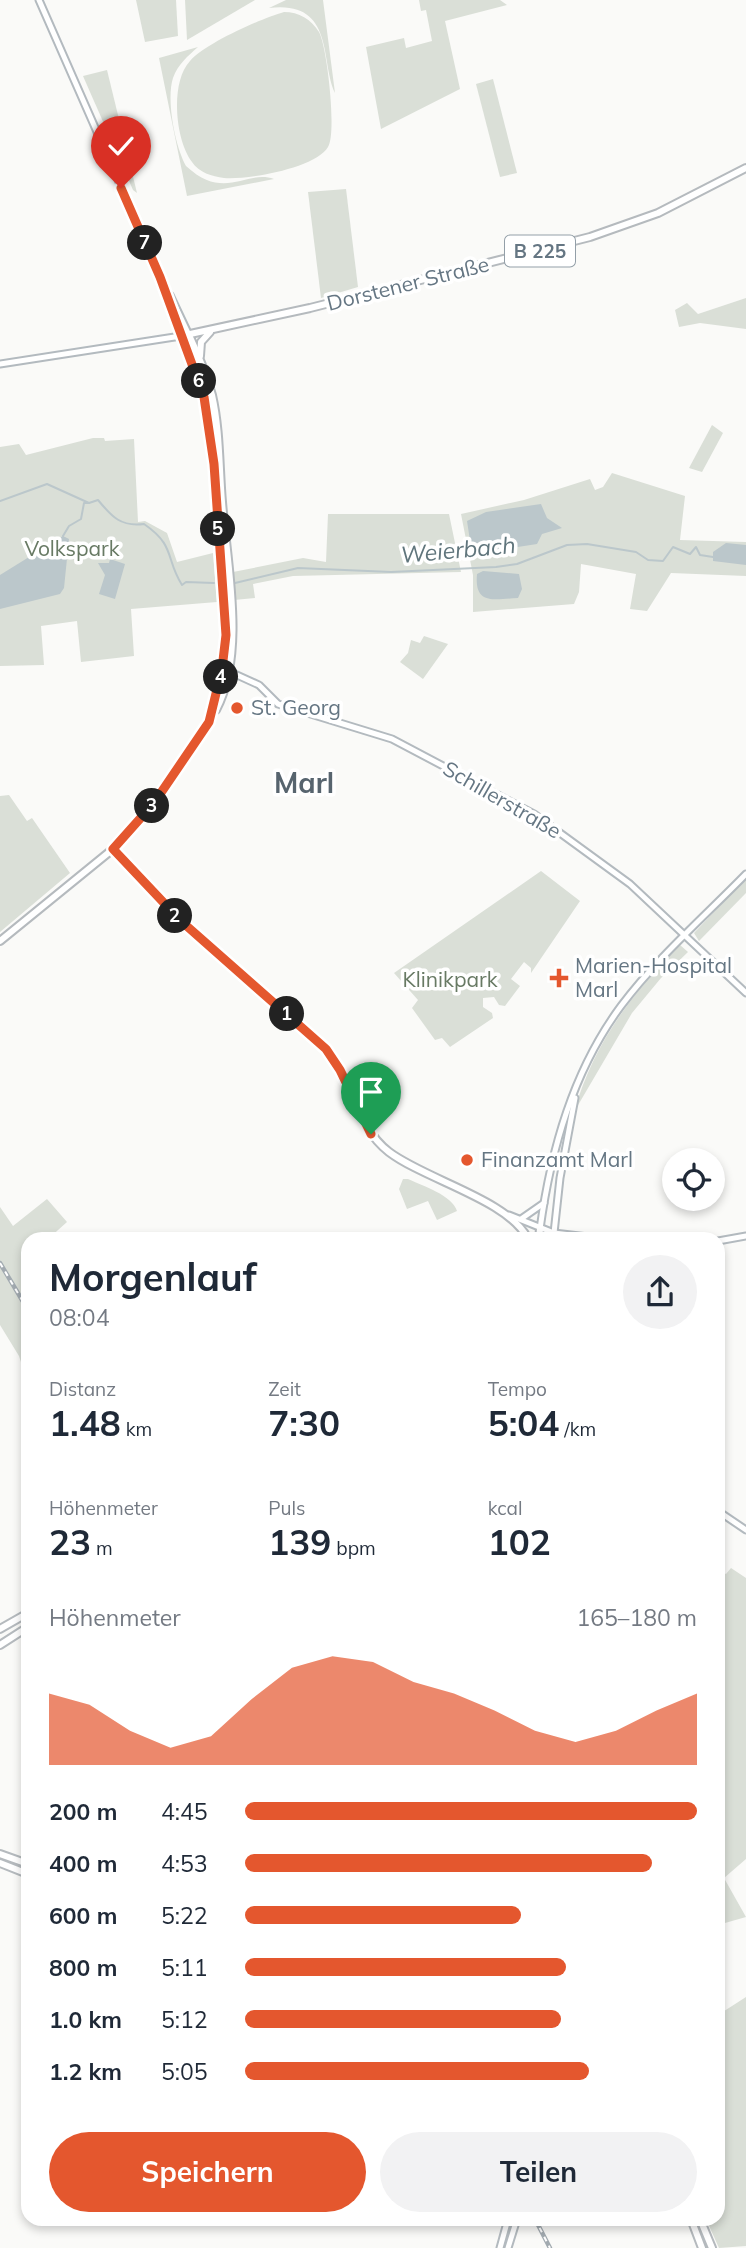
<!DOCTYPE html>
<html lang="de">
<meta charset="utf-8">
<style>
:root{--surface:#fff;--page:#f2f2f3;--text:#1f2937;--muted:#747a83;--accent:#e4572e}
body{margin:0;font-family:Mulish,sans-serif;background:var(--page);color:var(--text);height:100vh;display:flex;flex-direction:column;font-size:26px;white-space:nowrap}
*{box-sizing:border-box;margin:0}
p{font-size:23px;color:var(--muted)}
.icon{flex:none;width:38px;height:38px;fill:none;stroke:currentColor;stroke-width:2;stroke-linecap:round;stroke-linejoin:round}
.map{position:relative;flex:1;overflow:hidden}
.details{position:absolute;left:21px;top:1232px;width:704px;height:994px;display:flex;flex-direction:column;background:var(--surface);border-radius:21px;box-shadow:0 4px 10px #0003}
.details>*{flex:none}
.tools{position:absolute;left:662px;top:1148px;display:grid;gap:14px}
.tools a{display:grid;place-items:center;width:63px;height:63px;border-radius:50%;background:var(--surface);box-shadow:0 4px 10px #0003;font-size:35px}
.pin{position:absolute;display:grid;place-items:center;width:60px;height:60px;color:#fff;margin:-72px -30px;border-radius:50% 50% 50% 0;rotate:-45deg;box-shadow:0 0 7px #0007}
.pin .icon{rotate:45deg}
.km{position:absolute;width:35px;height:35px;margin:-18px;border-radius:50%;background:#222;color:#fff;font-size:19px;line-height:35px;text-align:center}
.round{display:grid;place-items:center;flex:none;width:74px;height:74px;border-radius:37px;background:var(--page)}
.overview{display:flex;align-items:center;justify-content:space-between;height:119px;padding:0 28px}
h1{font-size:38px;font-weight:700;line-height:52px}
.stats{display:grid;grid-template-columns:repeat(3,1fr);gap:10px;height:119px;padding:7px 28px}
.stats div{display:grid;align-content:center}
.stats b{font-size:35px;font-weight:700}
.stats small{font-size:19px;font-weight:400}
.stats p{font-size:19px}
.chart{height:196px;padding:14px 28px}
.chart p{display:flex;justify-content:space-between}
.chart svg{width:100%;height:126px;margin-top:7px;fill:var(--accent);opacity:.7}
.button{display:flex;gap:14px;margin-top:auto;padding:14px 28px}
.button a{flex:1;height:80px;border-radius:42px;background:var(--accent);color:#fff;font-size:28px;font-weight:700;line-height:80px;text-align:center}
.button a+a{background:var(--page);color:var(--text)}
ul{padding:0 28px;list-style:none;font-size:23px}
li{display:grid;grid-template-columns:112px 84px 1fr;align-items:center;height:52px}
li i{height:18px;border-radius:9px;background:var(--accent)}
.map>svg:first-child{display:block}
.green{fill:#dadfd7}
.water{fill:#bbc7cb}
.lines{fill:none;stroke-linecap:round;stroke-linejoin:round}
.stream{stroke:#bbc7cb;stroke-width:2}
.secondary-casing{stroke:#b3babf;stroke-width:9}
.primary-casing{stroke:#b5babe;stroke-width:10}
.secondary{stroke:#fff;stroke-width:5}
.primary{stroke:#fff;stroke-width:6}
.rail-casing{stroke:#a2aab0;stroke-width:4.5}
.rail{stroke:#fff;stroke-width:2;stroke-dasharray:5;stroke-linecap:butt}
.route-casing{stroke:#fff;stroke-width:14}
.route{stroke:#e4572e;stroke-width:9}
.poi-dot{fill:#e4572e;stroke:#fff;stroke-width:2.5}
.labels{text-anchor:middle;stroke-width:7;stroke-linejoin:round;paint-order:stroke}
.shield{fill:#fff;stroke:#939fa8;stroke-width:2}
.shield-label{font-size:19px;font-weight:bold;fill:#657683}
.street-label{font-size:21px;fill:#657683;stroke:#fff}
.park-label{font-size:21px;fill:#687a64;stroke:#fff}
.poi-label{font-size:21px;fill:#657683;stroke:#fff;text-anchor:start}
.water-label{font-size:23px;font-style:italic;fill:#60757c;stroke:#fff}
.district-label{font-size:28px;font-weight:bold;fill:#57646e;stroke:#fff}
</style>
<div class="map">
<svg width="746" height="2248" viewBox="0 0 746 2248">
<rect width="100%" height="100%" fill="#fafaf8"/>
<g class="green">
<polygon points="136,0 176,0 178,36 145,42"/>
<polygon points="185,0 255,0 187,40"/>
<path d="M 286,0 L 323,0 L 335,93 C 320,61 335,0 269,8 Z"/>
<polygon points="419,0 500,0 507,5 445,21 460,89 381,129 366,47 404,38 406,48 432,41 426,10 421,11"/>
<path d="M 284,12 C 299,12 311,19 319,32 C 327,46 337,133 328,147 C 316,168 248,180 224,178 C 212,176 199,173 192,162 C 175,140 170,82 190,61 C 206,43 260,19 284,12 Z"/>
<path d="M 198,47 C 188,56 178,64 173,78 C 166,100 175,146 186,166 C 225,202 246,169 274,179 L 187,196 L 159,58 Z"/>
<polygon points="107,70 137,193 133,190 83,76"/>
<polygon points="493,79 517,173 500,177 476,84"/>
<polygon points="346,189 358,287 321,298 308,192"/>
<polygon points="746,298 746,329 700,323 679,327 675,310 687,303 698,314"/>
<polygon points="712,425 723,433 702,472 689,468"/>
<polygon points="93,438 104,438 105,441 134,439 138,522 145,521 167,533 177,562 213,553 217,602 131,609 134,656 81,662 77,621 41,626 44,665 0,666 0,447 19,444 26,455"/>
<polygon points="612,473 685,496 680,540 746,542 746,576 671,573 647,611 630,609 636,574 581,564 579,592 574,604 473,612 473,575 461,514 524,500 590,479 595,490 603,487"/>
<polygon points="328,514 449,514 461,572 293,576 253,584 255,598 234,600 233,572 303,558 326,562"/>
<polygon points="424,636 448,644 423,679 400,662 408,653 411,640 420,643"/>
<polygon points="9,795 27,821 32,818 70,873 0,932 0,796"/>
<polygon points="541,871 580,901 531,973 531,968 524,962 511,979 520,986 505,1006 499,1005 494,997 483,998 483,1007 492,1013 493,1018 450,1047 442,1038 435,1040 412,1008 418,1000 394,973"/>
<polygon points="746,878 746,893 699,941 694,933"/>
<path d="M 680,945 L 688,952 L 661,978 L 632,1013 L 574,1112 C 593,1045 631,994 680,945 Z"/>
<path d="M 403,1179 L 408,1179 C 423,1186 452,1195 457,1211 L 437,1220 L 428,1201 L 407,1209 L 399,1189 Z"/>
<polygon points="47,1199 67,1222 48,1239 28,1239 28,1384 19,1356 0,1325 0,1207 13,1226"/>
<polygon points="731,1568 746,1578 746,1859 724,1878 746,1917 718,1925 718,1570 726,1574"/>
<polygon points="746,1997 746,2246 719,2248 706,2219 718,2219 718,2015"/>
</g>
<g class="water">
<polygon points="541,504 547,518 562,528 542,534 537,544 504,549 471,547 467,521 486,512"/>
<polygon points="63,536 69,539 64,588 60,594 0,609 0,575"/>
<polygon points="726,543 746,545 746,565 713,561 713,552"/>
<polygon points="110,559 125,564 115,599 99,594 105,575 98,563 109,563"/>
<path d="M 483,571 L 519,574 L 522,589 L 518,598 C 495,599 474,606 477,574 Z"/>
</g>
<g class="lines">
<g class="stream">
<path d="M 0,501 L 47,484 L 89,503 L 98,500 C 112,517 121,527 144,524 C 176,546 165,558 182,585 L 186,582 L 214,583"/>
<polyline points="63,536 69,526 81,519 84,503 89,503"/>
<polyline points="235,583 298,568 391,572 496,567 517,564 567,545 587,544 636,552 648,560 663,561 673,547 690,554 696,547 700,555 713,557"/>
</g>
<g class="secondary-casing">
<g id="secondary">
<polyline points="170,295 189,335"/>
<polyline points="0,364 181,336 155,264 39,0"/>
<polyline points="226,670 259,685 278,704 392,739 534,814 630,884 746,993"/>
<polyline points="509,1215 554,1233 605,1239"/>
<polyline points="521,1219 544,1203"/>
<path d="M 540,1229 C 551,1149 573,1071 621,1006 C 657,958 704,917 746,874"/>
<polyline points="554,1233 560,1178 575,1098"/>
<polyline points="718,1241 746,1236"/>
<polyline points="718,1511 746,1530"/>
<polyline points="500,2248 508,2219"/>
<polyline points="508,2248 517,2219"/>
</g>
</g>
<g class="primary-casing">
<g id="primary">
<path d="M 189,335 C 198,354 206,374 212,395 C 220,430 219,467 222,502 C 227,565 246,653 216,710"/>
<polyline points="200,356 201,342 210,332"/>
<polyline points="209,722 225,649 223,589 214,464 204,397 181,336 310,308 590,237 658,213 746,168"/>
<path d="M 113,849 L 181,921 L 325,1049 C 353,1080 355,1126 389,1152 C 426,1180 509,1200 528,1239"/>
<polyline points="0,941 113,849 154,803 210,720"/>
<polyline points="539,1239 540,1229"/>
<polyline points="554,1239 554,1233"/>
<polyline points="576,1239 582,1237"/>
<polyline points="0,1629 28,1613"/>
<polyline points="0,1645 28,1627"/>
<polyline points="0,1854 28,1864"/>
<polyline points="0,1863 28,1874"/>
<polyline points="691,2219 702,2248"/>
<polyline points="700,2219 712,2248"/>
</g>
</g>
<use href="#secondary" class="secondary"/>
<use href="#primary" class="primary"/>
<g class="rail-casing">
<g id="rail">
<polyline points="0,1263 28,1310"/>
<polyline points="535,2219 550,2248"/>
</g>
</g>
<use href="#rail" class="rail"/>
</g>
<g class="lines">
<g class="route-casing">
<polyline id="route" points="121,188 160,277 204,397 214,464 226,635 222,669 209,722 154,803 113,849 181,921 326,1049 340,1070 371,1134"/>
</g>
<use href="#route" class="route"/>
</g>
<g class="poi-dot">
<circle cx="237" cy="708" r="7"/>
<path d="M555.5 967.5h7v7h7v7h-7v7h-7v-7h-7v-7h7z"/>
<circle cx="467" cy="1160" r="7"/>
</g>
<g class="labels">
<rect class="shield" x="505" y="235.5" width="70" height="31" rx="5"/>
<g class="shield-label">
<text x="540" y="258">B 225</text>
</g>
<g class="street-label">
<text transform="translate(408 284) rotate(-14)" y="7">Dorstener Straße</text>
<text transform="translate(502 800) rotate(30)" y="7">Schillerstraße</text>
</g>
<g class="park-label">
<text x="72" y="556">Volkspark</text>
<text x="450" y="987">Klinikpark</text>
</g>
<g class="poi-label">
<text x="251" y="715">St. Georg</text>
<text x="575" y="973">Marien-Hospital<tspan x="575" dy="24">Marl</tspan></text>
<text x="481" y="1167">Finanzamt Marl</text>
</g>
<g class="water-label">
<text transform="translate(458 550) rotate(-5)" y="8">Weierbach</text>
</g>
<g class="district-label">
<text x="304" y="793">Marl</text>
</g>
</g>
</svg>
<div class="tools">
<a><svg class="icon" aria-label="locate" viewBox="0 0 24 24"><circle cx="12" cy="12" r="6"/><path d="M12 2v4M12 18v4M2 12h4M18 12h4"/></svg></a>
</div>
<div class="pin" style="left:371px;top:1134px;background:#1e9e55"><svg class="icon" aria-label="arrive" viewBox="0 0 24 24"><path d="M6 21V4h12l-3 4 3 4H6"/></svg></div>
<div class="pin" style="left:121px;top:188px;background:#d93025"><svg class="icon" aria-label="check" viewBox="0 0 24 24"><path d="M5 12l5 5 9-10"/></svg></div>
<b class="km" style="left:287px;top:1014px">1</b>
<b class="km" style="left:175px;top:916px">2</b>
<b class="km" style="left:152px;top:806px">3</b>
<b class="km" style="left:221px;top:677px">4</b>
<b class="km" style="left:218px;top:529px">5</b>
<b class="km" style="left:199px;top:381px">6</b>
<b class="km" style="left:145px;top:243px">7</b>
<section class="details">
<div class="overview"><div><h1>Morgenlauf</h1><p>08:04</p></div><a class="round"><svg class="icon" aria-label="share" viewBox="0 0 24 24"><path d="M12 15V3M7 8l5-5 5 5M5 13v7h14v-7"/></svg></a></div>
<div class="stats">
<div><p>Distanz</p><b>1.48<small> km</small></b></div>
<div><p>Zeit</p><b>7:30</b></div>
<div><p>Tempo</p><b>5:04<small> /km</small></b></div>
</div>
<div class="stats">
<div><p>Höhenmeter</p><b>23<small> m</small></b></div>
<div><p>Puls</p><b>139<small> bpm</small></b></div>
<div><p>kcal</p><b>102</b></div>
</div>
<div class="chart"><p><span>Höhenmeter</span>165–180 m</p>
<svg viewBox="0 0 160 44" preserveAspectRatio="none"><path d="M0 44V19L10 23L20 32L30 38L40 34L50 21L60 10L70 6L80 8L90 15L100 19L110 25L120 32L130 36L140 32L150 25L160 19V44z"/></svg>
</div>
<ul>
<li><b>200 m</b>4:45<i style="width:100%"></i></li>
<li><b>400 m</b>4:53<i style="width:90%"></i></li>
<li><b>600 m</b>5:22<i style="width:61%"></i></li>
<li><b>800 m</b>5:11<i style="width:71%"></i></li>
<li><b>1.0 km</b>5:12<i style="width:70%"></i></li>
<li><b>1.2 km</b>5:05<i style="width:76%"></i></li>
</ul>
<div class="button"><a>Speichern</a><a>Teilen</a></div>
</section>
</div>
